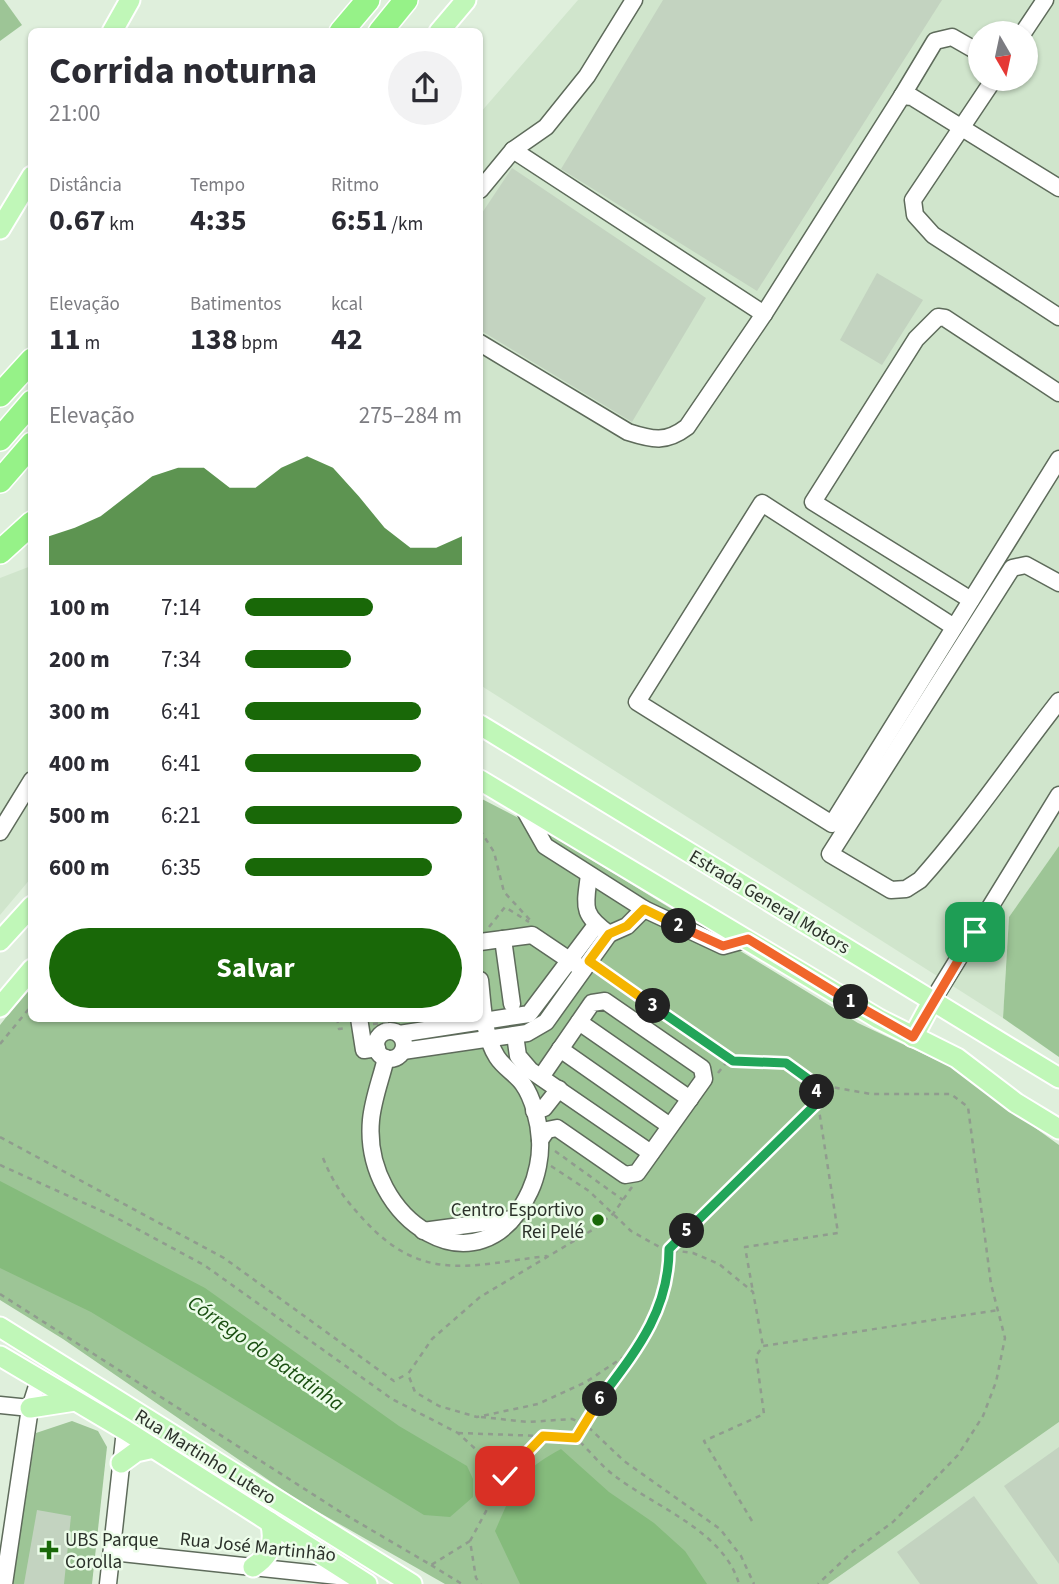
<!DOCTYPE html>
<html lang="pt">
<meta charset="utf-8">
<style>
:root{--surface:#fff;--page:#f2f2f3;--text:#2b2b33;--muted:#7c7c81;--accent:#196808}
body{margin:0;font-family:"Source Sans 3",sans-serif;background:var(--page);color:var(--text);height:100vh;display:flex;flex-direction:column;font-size:26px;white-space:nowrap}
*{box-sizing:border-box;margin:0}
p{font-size:23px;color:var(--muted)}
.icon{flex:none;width:38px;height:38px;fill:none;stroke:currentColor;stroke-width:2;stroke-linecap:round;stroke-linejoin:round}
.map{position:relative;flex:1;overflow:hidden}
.sheet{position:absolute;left:28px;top:28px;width:455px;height:994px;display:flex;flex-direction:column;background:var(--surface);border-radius:10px;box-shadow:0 2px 5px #0004}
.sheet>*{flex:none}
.needle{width:46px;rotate:171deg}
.tools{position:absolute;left:968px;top:21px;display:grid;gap:14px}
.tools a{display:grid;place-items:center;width:70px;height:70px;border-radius:50%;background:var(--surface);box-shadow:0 2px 5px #0004;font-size:35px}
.pin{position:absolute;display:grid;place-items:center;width:60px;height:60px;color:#fff;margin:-30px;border-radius:14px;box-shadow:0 4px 10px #0006}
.km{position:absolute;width:35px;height:35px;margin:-18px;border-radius:50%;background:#222;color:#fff;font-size:19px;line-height:35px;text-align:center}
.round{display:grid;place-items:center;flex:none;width:74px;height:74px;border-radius:37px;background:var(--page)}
.headline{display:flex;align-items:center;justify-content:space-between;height:119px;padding:0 21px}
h1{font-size:38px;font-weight:700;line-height:52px}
.figures{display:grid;grid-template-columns:repeat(3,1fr);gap:10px;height:119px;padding:7px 21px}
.figures div{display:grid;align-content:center}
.figures b{font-size:30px;font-weight:700}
.figures small{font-size:19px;font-weight:400}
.figures p{font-size:19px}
.chart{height:196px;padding:14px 21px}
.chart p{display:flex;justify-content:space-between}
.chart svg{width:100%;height:126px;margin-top:7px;fill:var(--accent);opacity:.7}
.action{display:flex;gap:14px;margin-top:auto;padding:14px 21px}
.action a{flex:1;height:80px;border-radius:42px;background:var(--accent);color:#fff;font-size:28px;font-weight:700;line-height:80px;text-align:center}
ul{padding:0 21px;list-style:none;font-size:23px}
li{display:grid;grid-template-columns:112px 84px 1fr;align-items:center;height:52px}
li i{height:18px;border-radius:9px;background:var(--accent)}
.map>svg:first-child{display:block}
.built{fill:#d0e5cc;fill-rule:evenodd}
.green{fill:#9dc596}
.water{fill:#85bb7c}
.building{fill:#c3d3c0}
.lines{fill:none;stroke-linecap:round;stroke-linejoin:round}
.minor-casing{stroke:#5e6b5b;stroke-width:19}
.major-casing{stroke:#fff;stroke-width:23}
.highway-casing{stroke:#fff;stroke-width:26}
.path{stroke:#909c8e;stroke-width:2.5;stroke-dasharray:5 5;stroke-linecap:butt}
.minor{stroke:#fff;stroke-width:16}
.major{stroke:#c0f7b8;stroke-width:19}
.highway{stroke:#96f288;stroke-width:23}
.split-1-casing{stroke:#fff;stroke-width:14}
.split-2-casing{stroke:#fff;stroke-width:14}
.split-3-casing{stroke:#fff;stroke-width:14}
.split-4-casing{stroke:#fff;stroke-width:14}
.split-5-casing{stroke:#fff;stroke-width:14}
.split-6-casing{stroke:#fff;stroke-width:14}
.split-7-casing{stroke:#fff;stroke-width:14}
.split-1{stroke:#f0652b;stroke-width:9}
.split-2{stroke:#f0652b;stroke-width:9}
.split-3{stroke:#f5b400;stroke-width:9}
.split-4{stroke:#22a559;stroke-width:9}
.split-5{stroke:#22a559;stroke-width:9}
.split-6{stroke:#22a559;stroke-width:9}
.split-7{stroke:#f5b400;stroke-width:9}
.poi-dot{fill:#196808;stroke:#ecfce9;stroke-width:2.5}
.labels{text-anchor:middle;stroke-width:5;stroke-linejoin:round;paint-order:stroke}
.street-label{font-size:19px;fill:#2b312a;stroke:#ecfce9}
.poi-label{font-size:19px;fill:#2b312a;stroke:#ecfce9;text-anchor:end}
.water-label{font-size:21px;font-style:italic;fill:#1b5012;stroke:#ecfce9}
</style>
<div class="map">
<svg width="1059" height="1584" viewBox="0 0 1059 1584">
<rect width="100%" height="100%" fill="#dfefdc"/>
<g class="built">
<path d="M 578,0 L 1059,0 L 1059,846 L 1009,917 L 1003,1018 L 480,685 L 480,113 ZM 980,33 L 1026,33 L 1026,79 L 980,79 Z"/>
<polygon points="31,566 31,878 0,915 0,578"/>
<polygon points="1059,1422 1059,1584 828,1584"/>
</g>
<g class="green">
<polygon points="0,0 4,0 22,25 0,41"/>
<polygon points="480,798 546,832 858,1023 949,1066 1059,1145 1059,1422 828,1584 445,1584 299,1501 63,1339 0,1300 0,1025 31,986 32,1018 480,1018"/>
<polygon points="1059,846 1059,1057 1003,1018 1009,917"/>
<polygon points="72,1421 98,1431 107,1447 92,1584 12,1584 36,1433"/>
</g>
<g class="water">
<polygon points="0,1181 205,1288 399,1426 467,1466 473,1479 473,1497 450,1517 424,1515 91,1312 0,1268"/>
<path d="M 561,1449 L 609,1492 L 654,1523 L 685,1551 L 707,1584 L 520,1584 L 495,1531 C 515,1487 516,1473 561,1449 Z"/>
</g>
<g class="building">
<polygon points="663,0 942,0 757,291 561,169"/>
<polygon points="512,168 706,298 632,422 480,330 480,216"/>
<polygon points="877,273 923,300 882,365 840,340"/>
<polygon points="1059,1447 1059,1564 1004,1486"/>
<polygon points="974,1496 1038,1584 920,1584 897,1552"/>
<polygon points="37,1510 71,1516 64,1584 24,1584"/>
</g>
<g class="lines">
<g class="minor-casing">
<g id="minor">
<polyline points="1023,33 1045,0"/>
<polyline points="994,79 913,200 915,215 933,235 1059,317"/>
<polyline points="902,96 935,41 952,37 980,53"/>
<polyline points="513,150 764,314"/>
<polyline points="480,190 513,150 546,127 587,76 634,0"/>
<path d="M 480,343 L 628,432 C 653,440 666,443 687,427 L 764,314 L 902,96 L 912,97 L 1059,188"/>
<path d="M 1059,583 L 1026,565 L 1012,568 L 830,854 L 891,890 L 906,889 L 920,880 C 970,824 1012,761 1059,701"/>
<polyline points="971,600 813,502 916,339 938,317 945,318 1059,393"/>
<polyline points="954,627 762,503 637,702 832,824 1059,459"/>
<polyline points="523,807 545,846 644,909 723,946 748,939"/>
<polyline points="0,832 32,780"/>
<path d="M 589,875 C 585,907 581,914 609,934 L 627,926 L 644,909"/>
<polyline points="503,939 512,1004"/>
<polyline points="480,942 532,935 578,966"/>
<polyline points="933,1000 1059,795"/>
<polyline points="359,1018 364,1050 377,1048"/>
<polyline points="579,1022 690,1099"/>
<circle cx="390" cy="1045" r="14"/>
<polyline points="399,1034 529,1014 596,925"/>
<polyline points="515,1035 518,1056 530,1070 651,1153"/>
<polyline points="560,1049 670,1126"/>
<polyline points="403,1051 527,1033 546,1022 609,934"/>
<path d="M 386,1058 C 381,1079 373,1099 371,1120 C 362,1218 480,1300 530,1191 C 537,1176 541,1156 540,1140 C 539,1122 533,1098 523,1084 C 516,1074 504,1068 497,1057 C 483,1035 483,1006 480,980"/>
<polyline points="534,1111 544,1108 559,1089"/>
<polyline points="540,1140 547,1130 557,1128 625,1175 637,1173 704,1079 702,1068 605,1001 592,1003 541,1077"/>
<polyline points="423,1231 512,1219"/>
<polyline points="0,1405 30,1408"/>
<polyline points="112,1552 356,1578"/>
<polyline points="4,1584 30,1408 39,1380"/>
<polyline points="108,1584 125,1430"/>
</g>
</g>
<g class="major-casing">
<g id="major">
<polyline points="112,32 130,0"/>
<polyline points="439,32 466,0"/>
<polyline points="0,229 32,176"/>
<polyline points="480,725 1059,1078"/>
<polyline points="480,780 879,1019 957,1058 1016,1103 1059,1129"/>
<polyline points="0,941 32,906"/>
<polyline points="0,1007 32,969"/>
<polyline points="913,1037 933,1000"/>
<polyline points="0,1327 412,1584"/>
<polyline points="0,1356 125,1430 367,1584"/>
<polyline points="30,1408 75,1401"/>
<polyline points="121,1463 136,1452 154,1448"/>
<path d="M 253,1567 C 270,1556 276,1542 270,1522"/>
</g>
</g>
<g class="highway-casing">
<g id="highway">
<polyline points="341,32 368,0"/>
<polyline points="380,32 406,0"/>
<polyline points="0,395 32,360"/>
<polyline points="0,439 32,402"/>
<polyline points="0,481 32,444"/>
<polyline points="0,552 32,523"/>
</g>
</g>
<g class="path">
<polyline points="480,830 494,852 504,892 530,920"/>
<polyline points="489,927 505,907 529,922"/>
<polyline points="602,969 733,1061 786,1063 815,1084 838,1233 745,1247 753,1292"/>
<polyline points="337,1018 339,1029 346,1028"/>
<polyline points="373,1024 391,1022"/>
<polyline points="0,1044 32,1005"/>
<polyline points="718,1073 729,1059"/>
<polyline points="815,1084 871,1094 951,1094 968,1107 991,1284 1005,1338 996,1382 983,1416 958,1455 893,1522 851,1553 818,1584"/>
<polyline points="0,1137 224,1258 394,1381 407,1374"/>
<polyline points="555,1151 623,1200"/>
<path d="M 323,1158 C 334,1185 344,1198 364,1220 C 423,1284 470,1265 547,1256"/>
<path d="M 0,1165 L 113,1216 L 204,1265 L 392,1399 L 458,1433 L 505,1476 L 543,1436 L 576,1438 C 589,1450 601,1466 615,1476 C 655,1507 724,1531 739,1584"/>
<polyline points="551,1166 589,1191 631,1231 663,1249 693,1253 719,1264 753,1292 763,1346"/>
<polyline points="632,1187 613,1214 594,1229 480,1297 432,1339 408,1374 415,1392 439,1406 477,1417 538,1404 586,1382 637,1348"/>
<polyline points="0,1294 339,1511 431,1565 470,1541 476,1578 481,1584"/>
<polyline points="481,1417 528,1422 572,1419 585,1424 624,1461 720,1529 741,1556 754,1584"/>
<polyline points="458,1433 542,1436"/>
<path d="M 576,1438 C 584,1429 585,1419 592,1410 C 628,1354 669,1320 669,1249 L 819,1100"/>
<polyline points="752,1521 704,1441 764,1414 756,1356 763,1346 999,1310"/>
<polyline points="470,1541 505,1476"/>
<polyline points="431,1565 462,1584"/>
</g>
<use href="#minor" class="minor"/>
<use href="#major" class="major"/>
<use href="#highway" class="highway"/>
</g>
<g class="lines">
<g class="split-1-casing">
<polyline id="split-1" points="851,1002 913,1037 975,932"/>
</g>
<g class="split-2-casing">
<polyline id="split-2" points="679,926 723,946 748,939 851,1002"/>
</g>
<g class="split-3-casing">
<polyline id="split-3" points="653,1006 589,961 609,934 627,926 644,909 679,926"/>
</g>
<g class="split-4-casing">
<polyline id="split-4" points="653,1006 733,1061 786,1063 815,1084 817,1092"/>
</g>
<g class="split-5-casing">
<polyline id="split-5" points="687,1231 819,1101 817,1092"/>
</g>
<g class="split-6-casing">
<path id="split-6" d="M 600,1399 C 636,1351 669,1311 669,1249 L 687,1231"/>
</g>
<g class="split-7-casing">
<polyline id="split-7" points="505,1476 543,1436 576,1438 600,1399"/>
</g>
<use href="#split-1" class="split-1"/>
<use href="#split-2" class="split-2"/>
<use href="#split-3" class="split-3"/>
<use href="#split-4" class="split-4"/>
<use href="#split-5" class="split-5"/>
<use href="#split-6" class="split-6"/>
<use href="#split-7" class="split-7"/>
</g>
<g class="poi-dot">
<circle cx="598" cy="1220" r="7"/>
<path d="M45.5 1539.5h7v7h7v7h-7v7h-7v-7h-7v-7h7z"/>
</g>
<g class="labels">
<g class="street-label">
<text transform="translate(770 901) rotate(31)" y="7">Estrada General Motors</text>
<text transform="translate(206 1456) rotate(32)" y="7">Rua Martinho Lutero</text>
<text transform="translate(258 1546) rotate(6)" y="7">Rua José Martinhão</text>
</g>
<g class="poi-label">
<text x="584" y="1216">Centro Esportivo<tspan x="584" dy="22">Rei Pelé</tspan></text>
<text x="65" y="1546" text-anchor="start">UBS Parque<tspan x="65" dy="22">Corolla</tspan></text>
</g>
<g class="water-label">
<text transform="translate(266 1353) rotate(35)" y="7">Córrego do Batatinha</text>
</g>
</g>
</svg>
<div class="tools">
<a><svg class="needle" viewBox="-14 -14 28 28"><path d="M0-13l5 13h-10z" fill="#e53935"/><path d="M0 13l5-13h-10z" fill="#7c7c81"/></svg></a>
</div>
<div class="pin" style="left:975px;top:932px;background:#1e9e55"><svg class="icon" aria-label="arrive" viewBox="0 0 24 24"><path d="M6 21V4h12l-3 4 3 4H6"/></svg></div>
<div class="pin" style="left:505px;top:1476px;background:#d93025"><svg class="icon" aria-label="check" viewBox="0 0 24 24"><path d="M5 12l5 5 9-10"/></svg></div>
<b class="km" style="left:851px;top:1002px">1</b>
<b class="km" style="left:679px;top:926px">2</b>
<b class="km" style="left:653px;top:1006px">3</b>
<b class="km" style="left:817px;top:1092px">4</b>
<b class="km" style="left:687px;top:1231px">5</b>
<b class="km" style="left:600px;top:1399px">6</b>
<section class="sheet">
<div class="headline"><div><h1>Corrida noturna</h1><p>21:00</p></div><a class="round"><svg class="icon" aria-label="share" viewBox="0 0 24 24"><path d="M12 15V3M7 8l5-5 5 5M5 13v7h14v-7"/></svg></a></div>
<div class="figures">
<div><p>Distância</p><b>0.67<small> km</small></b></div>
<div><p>Tempo</p><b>4:35</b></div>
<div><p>Ritmo</p><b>6:51<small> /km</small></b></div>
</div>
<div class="figures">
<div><p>Elevação</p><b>11<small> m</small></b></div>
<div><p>Batimentos</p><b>138<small> bpm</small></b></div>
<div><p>kcal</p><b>42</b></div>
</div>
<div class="chart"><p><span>Elevação</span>275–284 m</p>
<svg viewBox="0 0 160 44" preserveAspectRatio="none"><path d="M0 44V34L10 31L20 27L30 20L40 13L50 10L60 10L70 17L80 17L90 10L100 6L110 10L120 20L130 31L140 38L150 38L160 34V44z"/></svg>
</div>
<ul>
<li><b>100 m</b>7:14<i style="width:59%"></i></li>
<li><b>200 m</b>7:34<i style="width:49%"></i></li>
<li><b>300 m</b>6:41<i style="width:81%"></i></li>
<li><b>400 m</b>6:41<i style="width:81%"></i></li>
<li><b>500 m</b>6:21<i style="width:100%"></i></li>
<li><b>600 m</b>6:35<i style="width:86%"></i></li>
</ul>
<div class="action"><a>Salvar</a></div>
</section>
</div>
